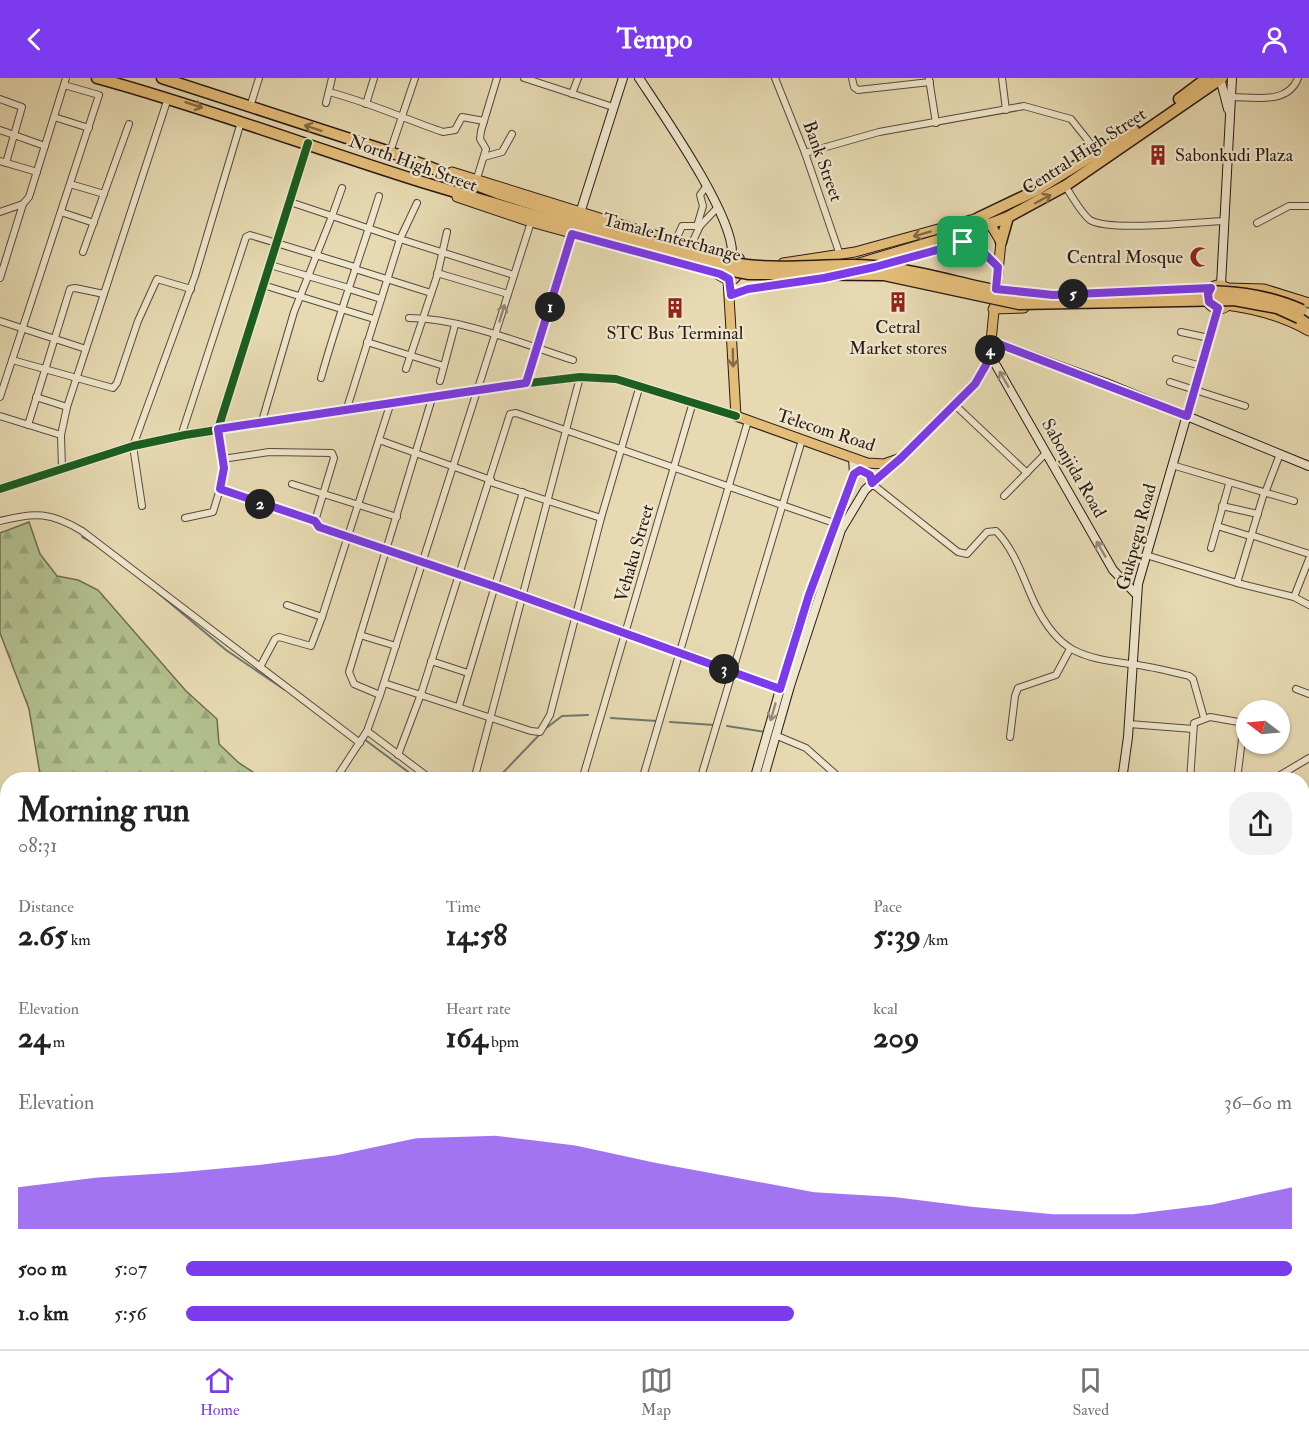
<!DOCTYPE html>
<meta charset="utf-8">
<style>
:root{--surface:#fff;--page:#f2f2f2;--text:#222;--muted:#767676;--line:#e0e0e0;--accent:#7c3aed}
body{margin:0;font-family:"IM FELL Double Pica",serif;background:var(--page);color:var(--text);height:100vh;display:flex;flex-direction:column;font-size:22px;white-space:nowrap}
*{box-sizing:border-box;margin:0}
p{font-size:20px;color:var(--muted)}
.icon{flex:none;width:33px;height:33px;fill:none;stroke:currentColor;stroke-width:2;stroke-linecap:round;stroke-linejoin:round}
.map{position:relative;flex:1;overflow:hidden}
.panel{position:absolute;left:0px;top:694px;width:1310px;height:578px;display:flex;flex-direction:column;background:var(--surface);border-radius:24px 24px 0 0;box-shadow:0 2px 4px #0004}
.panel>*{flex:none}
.needle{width:39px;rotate:286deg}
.buttons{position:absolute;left:1236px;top:622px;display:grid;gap:12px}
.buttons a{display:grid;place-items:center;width:54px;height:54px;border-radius:50%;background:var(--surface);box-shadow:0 2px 4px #0004;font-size:30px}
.pin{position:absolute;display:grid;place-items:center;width:51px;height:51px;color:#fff;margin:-26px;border-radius:12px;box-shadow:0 3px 9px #0006}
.km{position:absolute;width:30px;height:30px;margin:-15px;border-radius:50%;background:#222;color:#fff;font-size:16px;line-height:30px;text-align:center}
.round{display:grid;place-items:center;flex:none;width:63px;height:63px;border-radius:24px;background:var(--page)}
.overview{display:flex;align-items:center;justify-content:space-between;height:102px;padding:0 18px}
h1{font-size:33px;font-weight:700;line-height:45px}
.stats{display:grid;grid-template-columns:repeat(3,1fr);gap:9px;height:102px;padding:6px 18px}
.stats div{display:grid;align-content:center}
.stats b{font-size:30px;font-weight:700}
.stats small{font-size:16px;font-weight:400}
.stats p{font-size:16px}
.chart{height:168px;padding:12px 18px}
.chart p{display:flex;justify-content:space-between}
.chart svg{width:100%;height:108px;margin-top:6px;fill:var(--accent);opacity:.7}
ul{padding:0 18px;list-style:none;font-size:20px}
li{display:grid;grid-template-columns:96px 72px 1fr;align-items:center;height:45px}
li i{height:15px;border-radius:8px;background:var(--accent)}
header{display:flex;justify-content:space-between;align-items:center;height:78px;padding:0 18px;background:var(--accent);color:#fff;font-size:27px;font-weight:700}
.menu{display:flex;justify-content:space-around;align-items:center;height:84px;border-top:2px solid var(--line);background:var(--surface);font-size:16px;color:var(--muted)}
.menu a{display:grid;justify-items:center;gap:3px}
.menu .active{color:var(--accent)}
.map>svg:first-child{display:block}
.grass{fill:#b2c08e;stroke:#6d6c51;stroke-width:1.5}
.forest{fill:url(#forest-firs);stroke:#6d6c51;stroke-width:1.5}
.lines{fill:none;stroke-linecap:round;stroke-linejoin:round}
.stream{stroke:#6b7a72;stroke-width:2}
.street-casing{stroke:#58493c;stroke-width:8}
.secondary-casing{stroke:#281914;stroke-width:10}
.primary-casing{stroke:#281914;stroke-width:11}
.highway-casing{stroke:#281914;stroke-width:13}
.street{stroke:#efe7cd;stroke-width:6}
.secondary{stroke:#efe7cd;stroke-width:8}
.primary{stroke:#e4bd79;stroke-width:9}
.highway{stroke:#e4bd79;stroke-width:10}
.highway-bridge-casing{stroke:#281914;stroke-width:13;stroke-linecap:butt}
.highway-bridge{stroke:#e4bd79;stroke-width:10}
.cycleway-casing{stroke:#efe7cd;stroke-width:11}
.cycleway{stroke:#1b5e20;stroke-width:8}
.oneway{stroke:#866b46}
.oneway2{stroke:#958a7a}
.route-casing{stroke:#fff;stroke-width:12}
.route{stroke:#7c3aed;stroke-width:8}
.labels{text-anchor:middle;stroke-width:4.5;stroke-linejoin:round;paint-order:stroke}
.street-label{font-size:18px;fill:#281914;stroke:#efe7cd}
.poi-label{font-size:18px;fill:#281914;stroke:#efe7cd}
</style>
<header><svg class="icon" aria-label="back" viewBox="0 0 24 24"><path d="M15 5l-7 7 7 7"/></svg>Tempo<svg class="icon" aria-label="person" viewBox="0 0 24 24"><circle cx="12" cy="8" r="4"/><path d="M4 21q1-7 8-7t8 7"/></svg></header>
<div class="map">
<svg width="1309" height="1271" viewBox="0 0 1309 1271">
<defs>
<pattern id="forest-firs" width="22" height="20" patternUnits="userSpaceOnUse" patternTransform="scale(1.5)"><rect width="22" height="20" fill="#b2c08e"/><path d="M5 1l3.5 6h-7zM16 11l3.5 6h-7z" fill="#99a47a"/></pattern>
</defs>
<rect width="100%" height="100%" fill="#e7dab2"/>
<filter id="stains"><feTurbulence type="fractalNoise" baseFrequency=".00333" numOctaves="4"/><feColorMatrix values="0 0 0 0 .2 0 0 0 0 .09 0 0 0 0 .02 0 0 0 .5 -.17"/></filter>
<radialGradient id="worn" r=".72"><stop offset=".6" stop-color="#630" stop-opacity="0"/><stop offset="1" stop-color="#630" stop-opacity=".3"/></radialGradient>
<polygon class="grass" points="1309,767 1309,849 1302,848 1302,779"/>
<g class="forest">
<polygon points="29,444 40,476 57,498 78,502 98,512 186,613 217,641 219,666 239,685 265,702 41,702 29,631 0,555 0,455"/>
<polygon points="109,1265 528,1264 528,1265 527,1271 110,1271"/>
</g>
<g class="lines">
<g class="stream">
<polyline points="82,459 98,468"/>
<polyline points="152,510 226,572 285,612"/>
<polyline points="611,640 657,643"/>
<polyline points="670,644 714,647"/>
<polyline points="727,648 766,654"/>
<polyline points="545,651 562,638 588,637"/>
<polyline points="364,661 419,702"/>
<polyline points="496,702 541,655"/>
<polyline points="593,1271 595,1264"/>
</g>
<g class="street-casing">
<g id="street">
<polyline points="524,0 613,29"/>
<polyline points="775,0 805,75 840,177"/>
<polyline points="852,0 854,9 858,12 930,4"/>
<polyline points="1002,0 1006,32"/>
<polyline points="929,1 936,45"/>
<path d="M 329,14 C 368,24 405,41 443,54 L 455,52 L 462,39 L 484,43"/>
<polyline points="572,16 578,0"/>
<path d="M 1232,19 C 1254,19 1288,27 1298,0"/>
<polyline points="0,21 22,29 6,85"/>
<polyline points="326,25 332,0"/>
<polyline points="366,26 374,0"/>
<polyline points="250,29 259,0"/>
<polyline points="54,39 89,50"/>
<polyline points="0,52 45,68"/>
<polyline points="308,66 218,351 224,390 220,411 315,443 319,449 496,509 779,611"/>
<polyline points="390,74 415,0"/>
<polyline points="805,75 879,54 1024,28 1071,41 1098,75"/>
<polyline points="484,79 502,74 512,56"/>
<polyline points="0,83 37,94"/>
<polyline points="477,100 486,71 480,61 481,53 497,0"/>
<polyline points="70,106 104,116"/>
<path d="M 1065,108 C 1073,119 1080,134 1090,142 C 1109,154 1197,144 1223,143"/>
<polyline points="342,110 332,138 400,161 417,125"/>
<polyline points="0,134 23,126 29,119 66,0"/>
<polyline points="61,134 94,145"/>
<polyline points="1257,145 1289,128 1309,128"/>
<polyline points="697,148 703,128 700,117 706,109"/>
<polyline points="676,162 682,148 700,148 718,129"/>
<polyline points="691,167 700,148"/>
<polyline points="83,174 129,46"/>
<polyline points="882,186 966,164 981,172 998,189"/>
<polyline points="270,187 349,210"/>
<polyline points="355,191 431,215"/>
<polyline points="437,195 508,216"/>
<polyline points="0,200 23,126"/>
<polyline points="263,207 374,241"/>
<polyline points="349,211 381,221"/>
<polyline points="731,217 748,211 820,201"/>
<path d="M 409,240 C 461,240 523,266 573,282"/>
<polyline points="0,243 86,271"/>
<polyline points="1181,254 1209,260"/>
<polyline points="367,264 444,288"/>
<polyline points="1176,281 1201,288"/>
<polyline points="12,282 113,310 117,305 138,243 157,201 191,211"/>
<polyline points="406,291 437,198 447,154"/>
<path d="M 321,300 C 338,238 360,180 379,118"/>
<polyline points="440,303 455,247"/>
<polyline points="1170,304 1245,328"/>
<polyline points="526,305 572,155"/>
<polyline points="0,319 99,17 64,7"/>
<polyline points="36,319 67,329"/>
<polyline points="955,327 1027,395"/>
<polyline points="347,330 400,161 514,197"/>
<polyline points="0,338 61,357"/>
<polyline points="262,343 294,234 332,138 290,124"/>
<polyline points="28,347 70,211 75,210 104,216"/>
<polyline points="181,358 246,159 250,157 355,189"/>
<polyline points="379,362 491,402"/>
<polyline points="222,381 269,374 332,375 334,380 315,443"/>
<polyline points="1172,387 1294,423"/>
<polyline points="62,390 61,357 67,329 168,20"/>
<path d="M 854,396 L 860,392 L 869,395 L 871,405 L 958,474 L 967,476 L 987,454 L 996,453 C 1015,472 1024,503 1035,526 C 1059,575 1081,579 1130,586 C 1150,588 1169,593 1189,598 L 1193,601 L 1204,640"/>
<polyline points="490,404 601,440"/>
<polyline points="292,406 397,439"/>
<polyline points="1265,415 1280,376"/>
<polyline points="1004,418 1046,375"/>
<polyline points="142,428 133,368 195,198 241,44"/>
<polyline points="1222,428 1258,436"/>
<polyline points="185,440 213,434 220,411"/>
<path d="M 0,443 C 35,434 51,434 82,453 L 360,665"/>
<polyline points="1217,448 1250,458"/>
<polyline points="1251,457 1309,476"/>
<polyline points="1211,470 1229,406"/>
<polyline points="1146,477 1237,505 1294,519 1309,481"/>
<polyline points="1237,505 1264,415"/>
<polyline points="1294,519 1309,527"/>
<polyline points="322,539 391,324"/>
<polyline points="360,557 396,568"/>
<polyline points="431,583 468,595"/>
<polyline points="260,589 275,561 279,559 311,568 322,539 287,527"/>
<polyline points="384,605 531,653 540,654 550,637 601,440 640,307"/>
<polyline points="1296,611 1309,616"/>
<polyline points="380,617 354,606 349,594 433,317"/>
<polyline points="459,628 523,414"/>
<polyline points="1129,646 1193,651"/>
<polyline points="367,653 432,702"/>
<polyline points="775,657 806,670 842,702"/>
<polyline points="1010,659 1015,618 1018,610 1056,597 1070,571"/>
<polyline points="398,677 421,616 510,336 516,335 834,445"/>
<polyline points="335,702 367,653 380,617 531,144"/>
<polyline points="474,702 580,299"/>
<polyline points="582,702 693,324"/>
<polyline points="642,702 748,343"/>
<polyline points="700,702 802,362"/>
<polyline points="1190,702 1194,645 1210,639 1244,645 1237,702"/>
<polyline points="1272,702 1309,680"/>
<polyline points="1302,1030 1309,1037"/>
<polyline points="1302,1151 1309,1146"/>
<polyline points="1145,1264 1145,1271"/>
<polyline points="1216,1264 1216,1271"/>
<polyline points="780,1271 782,1264"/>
</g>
</g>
<g class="secondary-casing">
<g id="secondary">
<path d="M 639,0 C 662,35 734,138 732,176"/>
<polyline points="1220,0 1228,31"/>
<polyline points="581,132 623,0"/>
<polyline points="1221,207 1232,0"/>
<polyline points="991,263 1106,305 1309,388"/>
<polyline points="989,275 1113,492 1136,516"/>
<polyline points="0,411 133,368 185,357 479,311 580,299 616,301 736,338"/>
<polyline points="754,702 798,549 854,396 853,380"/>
<polyline points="763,702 790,608 841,452 865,412 898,382"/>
<polyline points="1122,702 1128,659 1138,506 1218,230"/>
<polyline points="1302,1236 1309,1236"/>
<polyline points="586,1271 588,1264"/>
<polyline points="603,1271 605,1264"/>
</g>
</g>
<g class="primary-casing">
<g id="primary">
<polyline points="452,94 722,178"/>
<polyline points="457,119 531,144 670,182"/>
<polyline points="859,185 990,146"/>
<polyline points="710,192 726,201 734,201 743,191 739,180 732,176 722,178 717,188 720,196"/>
<polyline points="728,201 736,338 867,385 884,386 901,380 975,306 986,287 991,263 1001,164 990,146 978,140 855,174 783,185"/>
<circle cx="1219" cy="219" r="12"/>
<polyline points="1227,210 1264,211 1309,225"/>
<path d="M 1227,227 C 1256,231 1283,238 1309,253"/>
<polyline points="993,231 1024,230"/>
</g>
</g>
<g class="highway-casing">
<g id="highway">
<path d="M 97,0 C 207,30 313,70 422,104 C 491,125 561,144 630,166"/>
<polyline points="162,0 390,74 500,116 632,158"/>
<polyline points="1179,21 1207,0"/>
<polyline points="978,140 1035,113 1134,52"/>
<polyline points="990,146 1008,139 1065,108 1222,0"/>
<polyline points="1001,164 1008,139"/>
<polyline points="1299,240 1309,247"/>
</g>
</g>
<use href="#street" class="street"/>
<use href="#secondary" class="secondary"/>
<use href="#primary" class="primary"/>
<use href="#highway" class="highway"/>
<g class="highway-bridge-casing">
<g id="highway-bridge">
<path d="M 632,158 C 670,169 708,182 747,187 C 795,193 843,182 891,190 C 945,198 996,217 1051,220 C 1135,223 1223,196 1302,232"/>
<polyline points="630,166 712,189 749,196 884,197 1019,226 1234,222 1277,230 1299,240"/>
</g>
</g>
<use href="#highway-bridge" class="highway-bridge"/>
<g class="cycleway-casing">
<g id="cycleway">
<polyline points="308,65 218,351 224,390 220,411 315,443 319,449 496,509 779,611"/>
<polyline points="0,411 133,368 185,357 479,311 580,299 616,301 736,338"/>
</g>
</g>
<use href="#cycleway" class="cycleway"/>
</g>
<defs><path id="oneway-shaft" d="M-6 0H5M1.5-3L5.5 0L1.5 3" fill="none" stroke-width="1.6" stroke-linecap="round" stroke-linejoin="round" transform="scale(1.5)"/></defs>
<g class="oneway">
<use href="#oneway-shaft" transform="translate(194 27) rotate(18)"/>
<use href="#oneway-shaft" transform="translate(313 50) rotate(-162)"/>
<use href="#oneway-shaft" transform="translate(1043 121) rotate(-28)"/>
<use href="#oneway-shaft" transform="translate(922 156) rotate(164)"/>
<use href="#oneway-shaft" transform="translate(733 280) rotate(89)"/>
</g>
<g class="oneway2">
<use href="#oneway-shaft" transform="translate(502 235) rotate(-73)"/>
<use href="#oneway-shaft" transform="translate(1004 301) rotate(-120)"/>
<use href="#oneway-shaft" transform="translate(1101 471) rotate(-120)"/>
<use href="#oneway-shaft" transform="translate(773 634) rotate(106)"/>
</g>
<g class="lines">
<g class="route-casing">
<polygon id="route" points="572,156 720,196 729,201 731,217 748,211 824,200 875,189 966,164 981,172 998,189 996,211 1053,217 1211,210 1208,216 1209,224 1218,230 1187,338 991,263 986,287 975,306 901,380 872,405 870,397 860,392 854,396 809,517 780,611 496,509 319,449 315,443 220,411 224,390 218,351 526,305"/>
</g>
<use href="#route" class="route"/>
</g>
<defs>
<g id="building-bare" transform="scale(1.62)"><path d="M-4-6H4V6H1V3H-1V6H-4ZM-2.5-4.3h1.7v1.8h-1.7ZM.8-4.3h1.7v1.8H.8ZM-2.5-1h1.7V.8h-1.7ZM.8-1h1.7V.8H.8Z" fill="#8f2418" stroke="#efe7cd" stroke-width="2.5" paint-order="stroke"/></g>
<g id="mosque-bare" transform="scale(1.62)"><path d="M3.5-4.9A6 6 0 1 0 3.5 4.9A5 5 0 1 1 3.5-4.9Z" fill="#8f2418" stroke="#efe7cd" stroke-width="2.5" paint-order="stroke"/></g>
</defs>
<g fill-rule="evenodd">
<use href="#building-bare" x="1158" y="77"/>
<use href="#mosque-bare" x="1200" y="179"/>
<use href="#building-bare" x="898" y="224"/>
<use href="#building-bare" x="675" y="230"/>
</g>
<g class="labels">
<g class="street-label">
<text transform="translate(1084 73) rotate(-33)" y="6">Central High Street</text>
<text transform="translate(823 83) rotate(70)" y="6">Bank Street</text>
<text transform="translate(413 85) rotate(20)" y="6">North High Street</text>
<text transform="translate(672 159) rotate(15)" y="6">Tamale Interchange</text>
<text transform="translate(826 352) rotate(18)" y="6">Telecom Road</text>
<text transform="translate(1074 390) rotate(60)" y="6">Sabonjida Road</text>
<text transform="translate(1136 459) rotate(-75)" y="6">Gukpegu Road</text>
<text transform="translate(634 475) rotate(-74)" y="6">Vehaku Street</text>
</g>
<g class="poi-label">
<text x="1175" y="83" text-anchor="start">Sabonkudi Plaza</text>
<text x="1183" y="185" text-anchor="end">Central Mosque</text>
<text x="898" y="255">Cetral<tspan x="898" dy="21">Market stores</tspan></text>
<text x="675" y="261">STC Bus Terminal</text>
</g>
</g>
<rect width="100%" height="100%" filter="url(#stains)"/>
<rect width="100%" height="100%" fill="url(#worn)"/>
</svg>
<div class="buttons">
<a><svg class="needle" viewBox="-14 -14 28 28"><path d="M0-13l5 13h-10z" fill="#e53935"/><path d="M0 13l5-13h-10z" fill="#767676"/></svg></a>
</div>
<div class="pin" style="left:963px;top:164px;background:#1e9e55"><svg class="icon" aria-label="arrive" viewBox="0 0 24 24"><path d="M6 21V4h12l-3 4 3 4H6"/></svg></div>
<b class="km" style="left:550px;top:229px">1</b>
<b class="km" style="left:260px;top:426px">2</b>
<b class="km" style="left:724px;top:591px">3</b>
<b class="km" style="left:990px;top:272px">4</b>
<b class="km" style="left:1073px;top:216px">5</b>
<section class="panel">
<div class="overview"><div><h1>Morning run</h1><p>08:31</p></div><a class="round"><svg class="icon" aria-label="share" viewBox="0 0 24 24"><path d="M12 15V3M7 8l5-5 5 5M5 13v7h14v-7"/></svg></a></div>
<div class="stats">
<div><p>Distance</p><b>2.65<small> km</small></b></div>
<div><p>Time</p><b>14:58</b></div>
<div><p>Pace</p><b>5:39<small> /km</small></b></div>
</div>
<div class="stats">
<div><p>Elevation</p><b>24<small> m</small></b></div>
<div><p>Heart rate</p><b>164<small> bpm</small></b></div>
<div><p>kcal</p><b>209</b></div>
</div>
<div class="chart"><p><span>Elevation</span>36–60 m</p>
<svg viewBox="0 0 160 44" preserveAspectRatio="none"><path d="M0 44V27L10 23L20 21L30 18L40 14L50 7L60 6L70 10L80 17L90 23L100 29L110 31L120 35L130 38L140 38L150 34L160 27V44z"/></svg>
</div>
<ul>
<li><b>500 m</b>5:07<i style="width:100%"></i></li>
<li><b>1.0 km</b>5:56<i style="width:55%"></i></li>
</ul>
</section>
</div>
<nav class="menu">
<a class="active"><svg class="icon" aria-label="home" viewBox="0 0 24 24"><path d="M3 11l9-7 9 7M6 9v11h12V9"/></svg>Home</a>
<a><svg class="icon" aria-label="map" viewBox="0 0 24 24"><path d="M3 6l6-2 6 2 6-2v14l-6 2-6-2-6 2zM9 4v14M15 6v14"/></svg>Map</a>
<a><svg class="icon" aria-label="saved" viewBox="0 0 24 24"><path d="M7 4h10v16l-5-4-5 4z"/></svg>Saved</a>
</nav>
